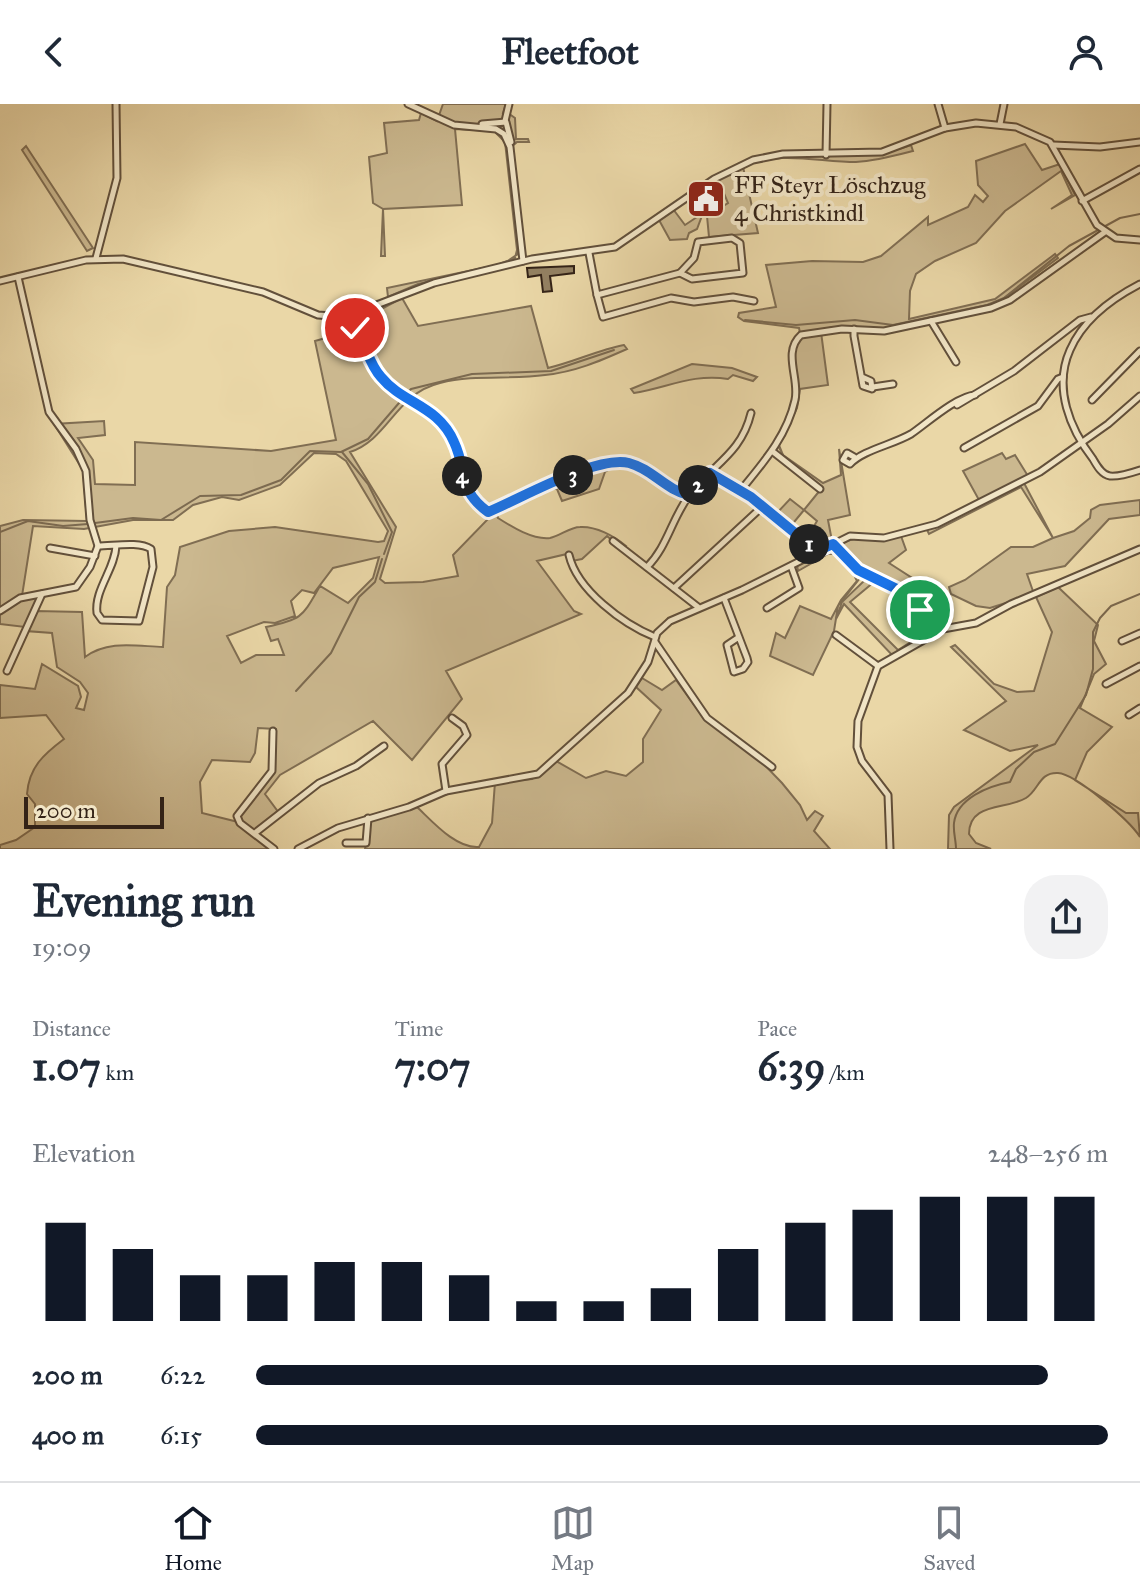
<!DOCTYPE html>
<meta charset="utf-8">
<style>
:root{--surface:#fff;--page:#f2f2f3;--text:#1f2937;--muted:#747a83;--line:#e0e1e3;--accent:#111827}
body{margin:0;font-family:"IM FELL Great Primer",serif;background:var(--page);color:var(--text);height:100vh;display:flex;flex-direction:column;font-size:30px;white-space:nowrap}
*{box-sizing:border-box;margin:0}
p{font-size:26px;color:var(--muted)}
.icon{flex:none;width:44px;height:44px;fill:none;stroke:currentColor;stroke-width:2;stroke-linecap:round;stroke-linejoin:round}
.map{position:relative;height:745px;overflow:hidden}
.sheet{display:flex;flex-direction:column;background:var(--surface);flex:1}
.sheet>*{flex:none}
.scale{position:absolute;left:24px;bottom:20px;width:140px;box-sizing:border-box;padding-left:8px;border:4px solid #342317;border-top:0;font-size:22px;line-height:28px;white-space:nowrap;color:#342317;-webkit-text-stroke:6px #f1e5c6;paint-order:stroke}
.pin{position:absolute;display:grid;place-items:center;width:68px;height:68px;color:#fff;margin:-34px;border:4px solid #fff;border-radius:50%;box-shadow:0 2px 8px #0007}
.km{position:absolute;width:40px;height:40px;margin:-20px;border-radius:50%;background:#222;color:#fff;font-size:22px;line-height:40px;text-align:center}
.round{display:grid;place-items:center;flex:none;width:84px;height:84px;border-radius:32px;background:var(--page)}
.overview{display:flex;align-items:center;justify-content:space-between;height:136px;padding:0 32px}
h1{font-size:44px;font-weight:800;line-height:60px}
.metrics{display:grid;grid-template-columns:repeat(3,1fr);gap:12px;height:136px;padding:8px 32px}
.metrics div{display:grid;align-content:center}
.metrics b{font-size:40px;font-weight:800}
.metrics small{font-size:22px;font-weight:400}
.metrics p{font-size:22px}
.chart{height:224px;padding:16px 32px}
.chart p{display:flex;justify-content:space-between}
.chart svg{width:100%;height:144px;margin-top:8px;stroke:var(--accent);stroke-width:6}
ul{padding:0 32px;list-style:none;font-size:26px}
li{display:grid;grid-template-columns:128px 96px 1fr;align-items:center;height:60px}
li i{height:20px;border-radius:10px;background:var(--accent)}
header{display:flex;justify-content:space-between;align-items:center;height:104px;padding:0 32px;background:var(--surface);font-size:36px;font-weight:800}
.tab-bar{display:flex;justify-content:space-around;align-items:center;height:112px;border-top:2px solid var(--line);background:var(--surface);font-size:22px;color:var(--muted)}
.tab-bar a{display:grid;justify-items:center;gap:4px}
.tab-bar .selected{color:var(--accent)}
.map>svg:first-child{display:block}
.green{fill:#cbb88f;stroke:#806e53;stroke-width:2;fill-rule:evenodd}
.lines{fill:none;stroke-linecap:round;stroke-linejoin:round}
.stream{stroke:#7c6a50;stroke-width:2}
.building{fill:#938162;stroke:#342317;stroke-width:2}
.minor-casing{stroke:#62503b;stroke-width:9}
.minor{stroke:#f1e5c6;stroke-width:5}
.route-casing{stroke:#fff;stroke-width:16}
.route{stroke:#1a73e8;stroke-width:10}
.labels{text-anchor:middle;stroke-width:8;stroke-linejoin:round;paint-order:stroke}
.poi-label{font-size:24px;fill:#342317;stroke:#f1e5c6;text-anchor:start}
</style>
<header><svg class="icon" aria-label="back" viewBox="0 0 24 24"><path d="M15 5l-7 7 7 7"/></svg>Fleetfoot<svg class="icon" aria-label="person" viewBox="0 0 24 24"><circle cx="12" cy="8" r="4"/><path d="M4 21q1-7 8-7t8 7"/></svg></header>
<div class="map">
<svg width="1140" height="745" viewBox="0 0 1140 745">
<rect width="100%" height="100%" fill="#ead7a7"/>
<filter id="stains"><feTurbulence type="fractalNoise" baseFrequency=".0025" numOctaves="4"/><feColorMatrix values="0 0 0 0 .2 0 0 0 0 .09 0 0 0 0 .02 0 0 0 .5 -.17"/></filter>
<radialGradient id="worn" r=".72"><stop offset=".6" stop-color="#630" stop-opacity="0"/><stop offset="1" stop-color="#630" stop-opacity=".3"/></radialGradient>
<g class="green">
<polygon points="443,0 506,0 503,9 507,10 512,0 508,9 515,14 516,35 528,35 529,38 517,38 508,46 518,150 503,160 418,180 388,193 387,184 497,161 515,154 517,146 505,38 494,27 455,25 462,101 383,105 385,152 381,152 383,105 373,99 369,53 387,49 384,19 419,16 421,9 437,17"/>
<polygon points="1025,40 1042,66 1060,60 1075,91 1051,105 1072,91 1061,67 1005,107 976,139 935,157 916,170 910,187 909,215 995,195 1055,150 1058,154 996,200 885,225 834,223 800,229 799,224 744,217 738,213 739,209 776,203 766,161 812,157 863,158 881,152 928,113 928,121 968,103 975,91 983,98 988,92 978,81 976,57"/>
<path d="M 911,41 L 913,47 C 894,52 876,57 856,58 C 818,58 779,46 743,63 L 758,129 L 709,133 L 707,112 L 728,99 L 718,75 C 735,67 751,58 769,54 C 818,45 864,59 911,41 Z"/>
<polygon points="26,42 93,144 87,147 22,46"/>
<polygon points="673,105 685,121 703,109 697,125 689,129 687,135 670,136 659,116"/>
<path d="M 402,194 L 418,222 L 531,202 L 548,264 C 574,258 598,246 624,241 L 627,245 C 600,257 575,268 545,271 C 510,276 475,270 440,279 C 395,290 389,335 350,348 L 396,423 L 380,475 L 385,479 L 423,478 L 458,472 L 453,451 L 489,414 L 488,410 C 533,388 627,330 665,383 L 643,366 L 617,361 L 605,368 L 599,385 L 562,397 L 557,385 L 541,385 L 496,407 L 498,414 C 512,423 533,436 550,434 C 560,432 570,423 580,423 C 596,422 614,432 626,442 L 623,446 L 607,432 L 582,455 L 572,457 L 567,450 L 537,457 L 574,507 L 581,510 L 446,567 L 462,595 L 412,656 L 373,617 L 280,671 L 265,690 L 279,709 L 255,726 L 242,718 L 239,711 L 274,665 L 276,625 L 258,624 L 255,649 L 250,658 L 212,656 L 200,678 L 202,709 L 238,718 L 273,745 L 0,745 L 0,741 L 16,736 L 35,723 L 35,700 L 27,690 C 29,663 44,650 64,635 L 46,611 L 0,614 L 0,581 L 35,585 L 42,560 L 78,582 L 81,593 L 76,604 L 84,606 L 88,589 L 80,578 L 57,563 L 52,529 L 26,527 L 36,507 L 82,508 L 85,553 C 108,536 135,542 163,543 L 167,483 L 175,471 L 180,443 L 229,427 L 275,423 L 378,438 L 384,437 L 388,427 L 346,357 L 336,350 L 314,349 L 280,381 L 239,396 L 222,393 L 193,401 L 173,416 L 133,416 L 84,425 L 33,422 L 22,492 L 0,505 L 0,422 L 23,416 L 87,417 L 83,366 L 54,320 L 104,317 L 105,331 L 78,334 L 93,356 L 95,380 L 135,381 L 135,338 L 271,347 L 336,336 L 315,237 L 350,227 L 347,217 L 370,211 ZM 379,453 L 373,474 L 348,499 L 320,482 C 302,513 303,515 266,523 L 271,537 L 278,535 L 284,551 L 256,551 L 241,559 L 227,532 L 264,518 L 275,519 L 295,512 L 291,497 L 302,486 L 314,489 L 333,464 Z"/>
<polygon points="821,228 828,281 800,285 797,304 779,341 783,351 823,379 841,371 839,345 850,411 828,416 832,437 818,440 806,436 817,417 804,406 790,423 776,410 790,395 804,406 821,385 785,354 778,342 798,288 793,250 800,233"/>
<path d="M 692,260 L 732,264 L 757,273 L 753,277 L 733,271 L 728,275 C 694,269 666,284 634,289 L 631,285 Z"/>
<polygon points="1002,349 1006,355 1015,351 1028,372 979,396 963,367"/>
<polygon points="1024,379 1053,434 1074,427 1090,414 1091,406 1100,401 1140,396 1140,411 1109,415 1065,462 1027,470 1034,490 990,504 976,502 951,490 949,483 965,476 1011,443 1033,443 1053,434 1021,383 929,430 927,426"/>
<path d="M 901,432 L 906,446 L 889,459 L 917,477 L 940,483 L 919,500 C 901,474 863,476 840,442 C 854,428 881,437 901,432 Z"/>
<polygon points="829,444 841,450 860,474 838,502 834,527 813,571 770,552 776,529 785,534 800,502 831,515 841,496 857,477 849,461 838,450 828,450 798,467 797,461"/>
<path d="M 867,474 C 888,480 913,489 919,511 L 911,496 L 874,478 L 850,498 L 898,546 L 925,529 L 892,551 L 844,500 L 836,515 L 842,498 Z"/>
<path d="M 1058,483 L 1098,521 L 1094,537 L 1106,560 L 1094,570 L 1080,604 L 1112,623 L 1087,648 L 1075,676 L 1126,709 L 1138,709 L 1140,733 C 1130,717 1076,670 1058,669 C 1039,668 1039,686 1026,694 C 1006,706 969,698 969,730 L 976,739 L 991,745 L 948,745 L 949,711 L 954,703 L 1038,641 L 1010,647 L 964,626 L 1006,597 L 951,543 L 955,541 L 994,580 L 1017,588 L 1034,587 L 1052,528 L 1036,493 Z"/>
<polygon points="38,493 25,523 0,520 0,509 14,498"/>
<path d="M 642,574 L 662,586 L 676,576 L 706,617 L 752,648 L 782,679 L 800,701 L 807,716 L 815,707 L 823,712 L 814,727 L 830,745 L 365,745 L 371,717 L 417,703 C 432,717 456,745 479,743 L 492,719 L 495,678 L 532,675 L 556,657 L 586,674 L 606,667 L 626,672 L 643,658 L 643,635 L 661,606 L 636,583 Z"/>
</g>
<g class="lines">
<g class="stream">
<polyline points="745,216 796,221 855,216 893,221 987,201 1004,194 1069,142 1120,114 1140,110"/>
<polyline points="342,348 368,380 392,428 384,450"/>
<polyline points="95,419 133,414 161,416 200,392 241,391 281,376 310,347 341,348 368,335 411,285 472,270 551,267 614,246"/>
<polyline points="0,428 28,417 63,422 88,420"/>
<polyline points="296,587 331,549 359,493 375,478 382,455"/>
<path d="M 956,745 C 956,736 953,728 954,719 C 957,694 989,682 1010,678 L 1016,665 L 1034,648 L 1055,640 L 1086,591 L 1093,565 L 1093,528 L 1100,514 L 1111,502 L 1140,490"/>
</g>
</g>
<polygon class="building" points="574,162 574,169 550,172 552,187 543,188 541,171 528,173 527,164"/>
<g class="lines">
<g class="minor-casing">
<g id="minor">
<polyline points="408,0 454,21 496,25 504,30 510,43 523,157"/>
<polyline points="938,0 945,24"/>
<polyline points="505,17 509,0"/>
<polyline points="482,20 506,18 511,38"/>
<polyline points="1000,20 1004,0"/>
<polyline points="1053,41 1100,43 1140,38"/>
<polyline points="826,51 827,0"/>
<polyline points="1082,97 1140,65"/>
<polygon points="732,134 740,139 743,169 692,175 680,169 694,154 698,138"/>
<polyline points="589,149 597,191 680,169"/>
<polyline points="96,154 117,74 116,0"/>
<polyline points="0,177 86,156 123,155 263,188 318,211 345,213 434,179 532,155 615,143 714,75 753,56 783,50 882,48 945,24 976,19 1016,23 1050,38 1097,121 1116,134 1140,136"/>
<path d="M 1140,180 C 1111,195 1083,216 1070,246 C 1053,284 1070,325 1093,355 C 1097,362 1102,371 1110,372 C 1119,373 1131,369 1140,366"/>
<polyline points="597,191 603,213 671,194 694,198 733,193 754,197"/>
<path d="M 345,213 L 357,227 L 382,274 L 429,306 L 448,327 L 459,351 L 468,390 L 488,408 C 520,395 595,351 629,359 C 652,365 666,386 689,391"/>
<polyline points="931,217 956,258"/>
<polyline points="854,225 854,232 863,282 872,285 871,277 862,273"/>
<polyline points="873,283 893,280"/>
<polyline points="1092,296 1140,247"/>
<polyline points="957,301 1014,267 1080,216 1091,213"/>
<polyline points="964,344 1038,302 1058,275 1063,273"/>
<polyline points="772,347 820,385"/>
<path d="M 854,353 L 847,349 L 843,356 L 850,360 C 863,346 892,341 911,330 C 927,319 957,292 975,291"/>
<polyline points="710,369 751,393 817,447"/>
<path d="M 741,386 C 763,359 787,332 795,296 C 800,275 782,248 801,231 L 842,225 L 884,227 L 991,204 L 1010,196 L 1105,128"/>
<polyline points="613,437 698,503"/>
<polyline points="833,440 865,471 910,492 920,506 929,532"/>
<path d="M 98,442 C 114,442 139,437 151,445 L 153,463 L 139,517 L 102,516 L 97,509 C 94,486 115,465 116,442"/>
<polyline points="50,444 95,452"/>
<path d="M 569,451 C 577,486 623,520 655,533"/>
<path d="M 647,463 C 667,443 671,417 688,393 C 711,361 741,351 751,309"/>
<polyline points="674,484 763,402"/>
<polyline points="724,494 747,554 748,558 743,565 734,568 727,541 739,533"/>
<polyline points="767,504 799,484 791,462"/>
<polyline points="0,507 20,494 76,483 90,463 98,442 90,416 86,367 76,345 49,308 18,173"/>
<polyline points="836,531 878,562"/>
<polyline points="1122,537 1140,529"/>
<polyline points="655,538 707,614 772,663"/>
<polyline points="7,567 42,490"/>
<polyline points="1106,580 1140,562"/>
<polyline points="1129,611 1140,604"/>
<polyline points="273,627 272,667 237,712 240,719 274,745"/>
<polyline points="446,687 442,660 467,631 463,622 452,614"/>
<polyline points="255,729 319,679 356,662 384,642"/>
<polyline points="346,739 366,739 368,714"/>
<polyline points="298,745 338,724 409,703 446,687 538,670 628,589 648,558 657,529 670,517 742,486 850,432 884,434 937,420 1040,368 1108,320 1140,292"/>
<polyline points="890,745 888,691 862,657 857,643 858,617 878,562 943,525 976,519 1011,500 1140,445"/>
</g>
</g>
<use href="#minor" class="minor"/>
</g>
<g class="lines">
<g class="route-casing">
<path id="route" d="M 355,224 C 366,239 368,259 381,273 C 403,300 438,301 454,338 C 468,368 457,385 488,408 C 520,395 596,351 629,359 C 652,365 666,386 689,391 L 710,369 L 751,393 L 817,447 L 833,440 L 858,466 L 903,488 L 920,506"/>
</g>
<use href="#route" class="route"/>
</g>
<defs>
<g id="civic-square" transform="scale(2)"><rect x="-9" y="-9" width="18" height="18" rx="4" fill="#8f2418" stroke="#f1e5c6"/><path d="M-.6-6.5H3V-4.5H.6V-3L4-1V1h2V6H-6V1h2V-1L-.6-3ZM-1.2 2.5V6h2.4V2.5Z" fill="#fff"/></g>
</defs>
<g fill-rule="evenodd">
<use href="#civic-square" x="706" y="95"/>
</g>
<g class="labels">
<g class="poi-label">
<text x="734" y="89">FF Steyr Löschzug<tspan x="734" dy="28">4 Christkindl</tspan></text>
</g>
</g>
<rect width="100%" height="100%" filter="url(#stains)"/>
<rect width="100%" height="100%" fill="url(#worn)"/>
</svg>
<div class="scale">200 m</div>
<div class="pin" style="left:920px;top:506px;background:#1e9e55"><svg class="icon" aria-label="arrive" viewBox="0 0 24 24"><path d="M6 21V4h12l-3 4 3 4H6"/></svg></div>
<div class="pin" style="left:355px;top:224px;background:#d93025"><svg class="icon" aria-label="check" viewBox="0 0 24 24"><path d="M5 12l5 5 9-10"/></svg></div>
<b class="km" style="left:809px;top:440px">1</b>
<b class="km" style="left:698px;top:381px">2</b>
<b class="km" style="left:573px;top:371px">3</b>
<b class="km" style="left:462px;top:372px">4</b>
</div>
<section class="sheet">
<div class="overview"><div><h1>Evening run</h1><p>19:09</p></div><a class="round"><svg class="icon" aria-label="share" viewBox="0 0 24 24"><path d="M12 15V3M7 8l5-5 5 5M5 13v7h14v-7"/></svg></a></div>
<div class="metrics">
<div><p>Distance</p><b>1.07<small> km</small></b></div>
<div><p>Time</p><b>7:07</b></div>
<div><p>Pace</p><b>6:39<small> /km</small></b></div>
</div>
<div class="chart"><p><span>Elevation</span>248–256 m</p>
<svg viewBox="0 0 160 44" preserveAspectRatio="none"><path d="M5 44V14M15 44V22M25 44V30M35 44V30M45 44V26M55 44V26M65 44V30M75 44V38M85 44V38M95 44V34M105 44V22M115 44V14M125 44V10M135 44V6M145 44V6M155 44V6"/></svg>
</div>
<ul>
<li><b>200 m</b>6:22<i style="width:93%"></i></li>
<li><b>400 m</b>6:15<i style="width:100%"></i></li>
</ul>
</section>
<nav class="tab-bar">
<a class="selected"><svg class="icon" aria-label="home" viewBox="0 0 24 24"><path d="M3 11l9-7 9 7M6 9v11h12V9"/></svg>Home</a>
<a><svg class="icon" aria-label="map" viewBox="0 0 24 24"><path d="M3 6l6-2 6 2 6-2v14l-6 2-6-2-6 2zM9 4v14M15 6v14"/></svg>Map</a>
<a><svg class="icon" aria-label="saved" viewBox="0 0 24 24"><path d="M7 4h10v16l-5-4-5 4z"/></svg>Saved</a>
</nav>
